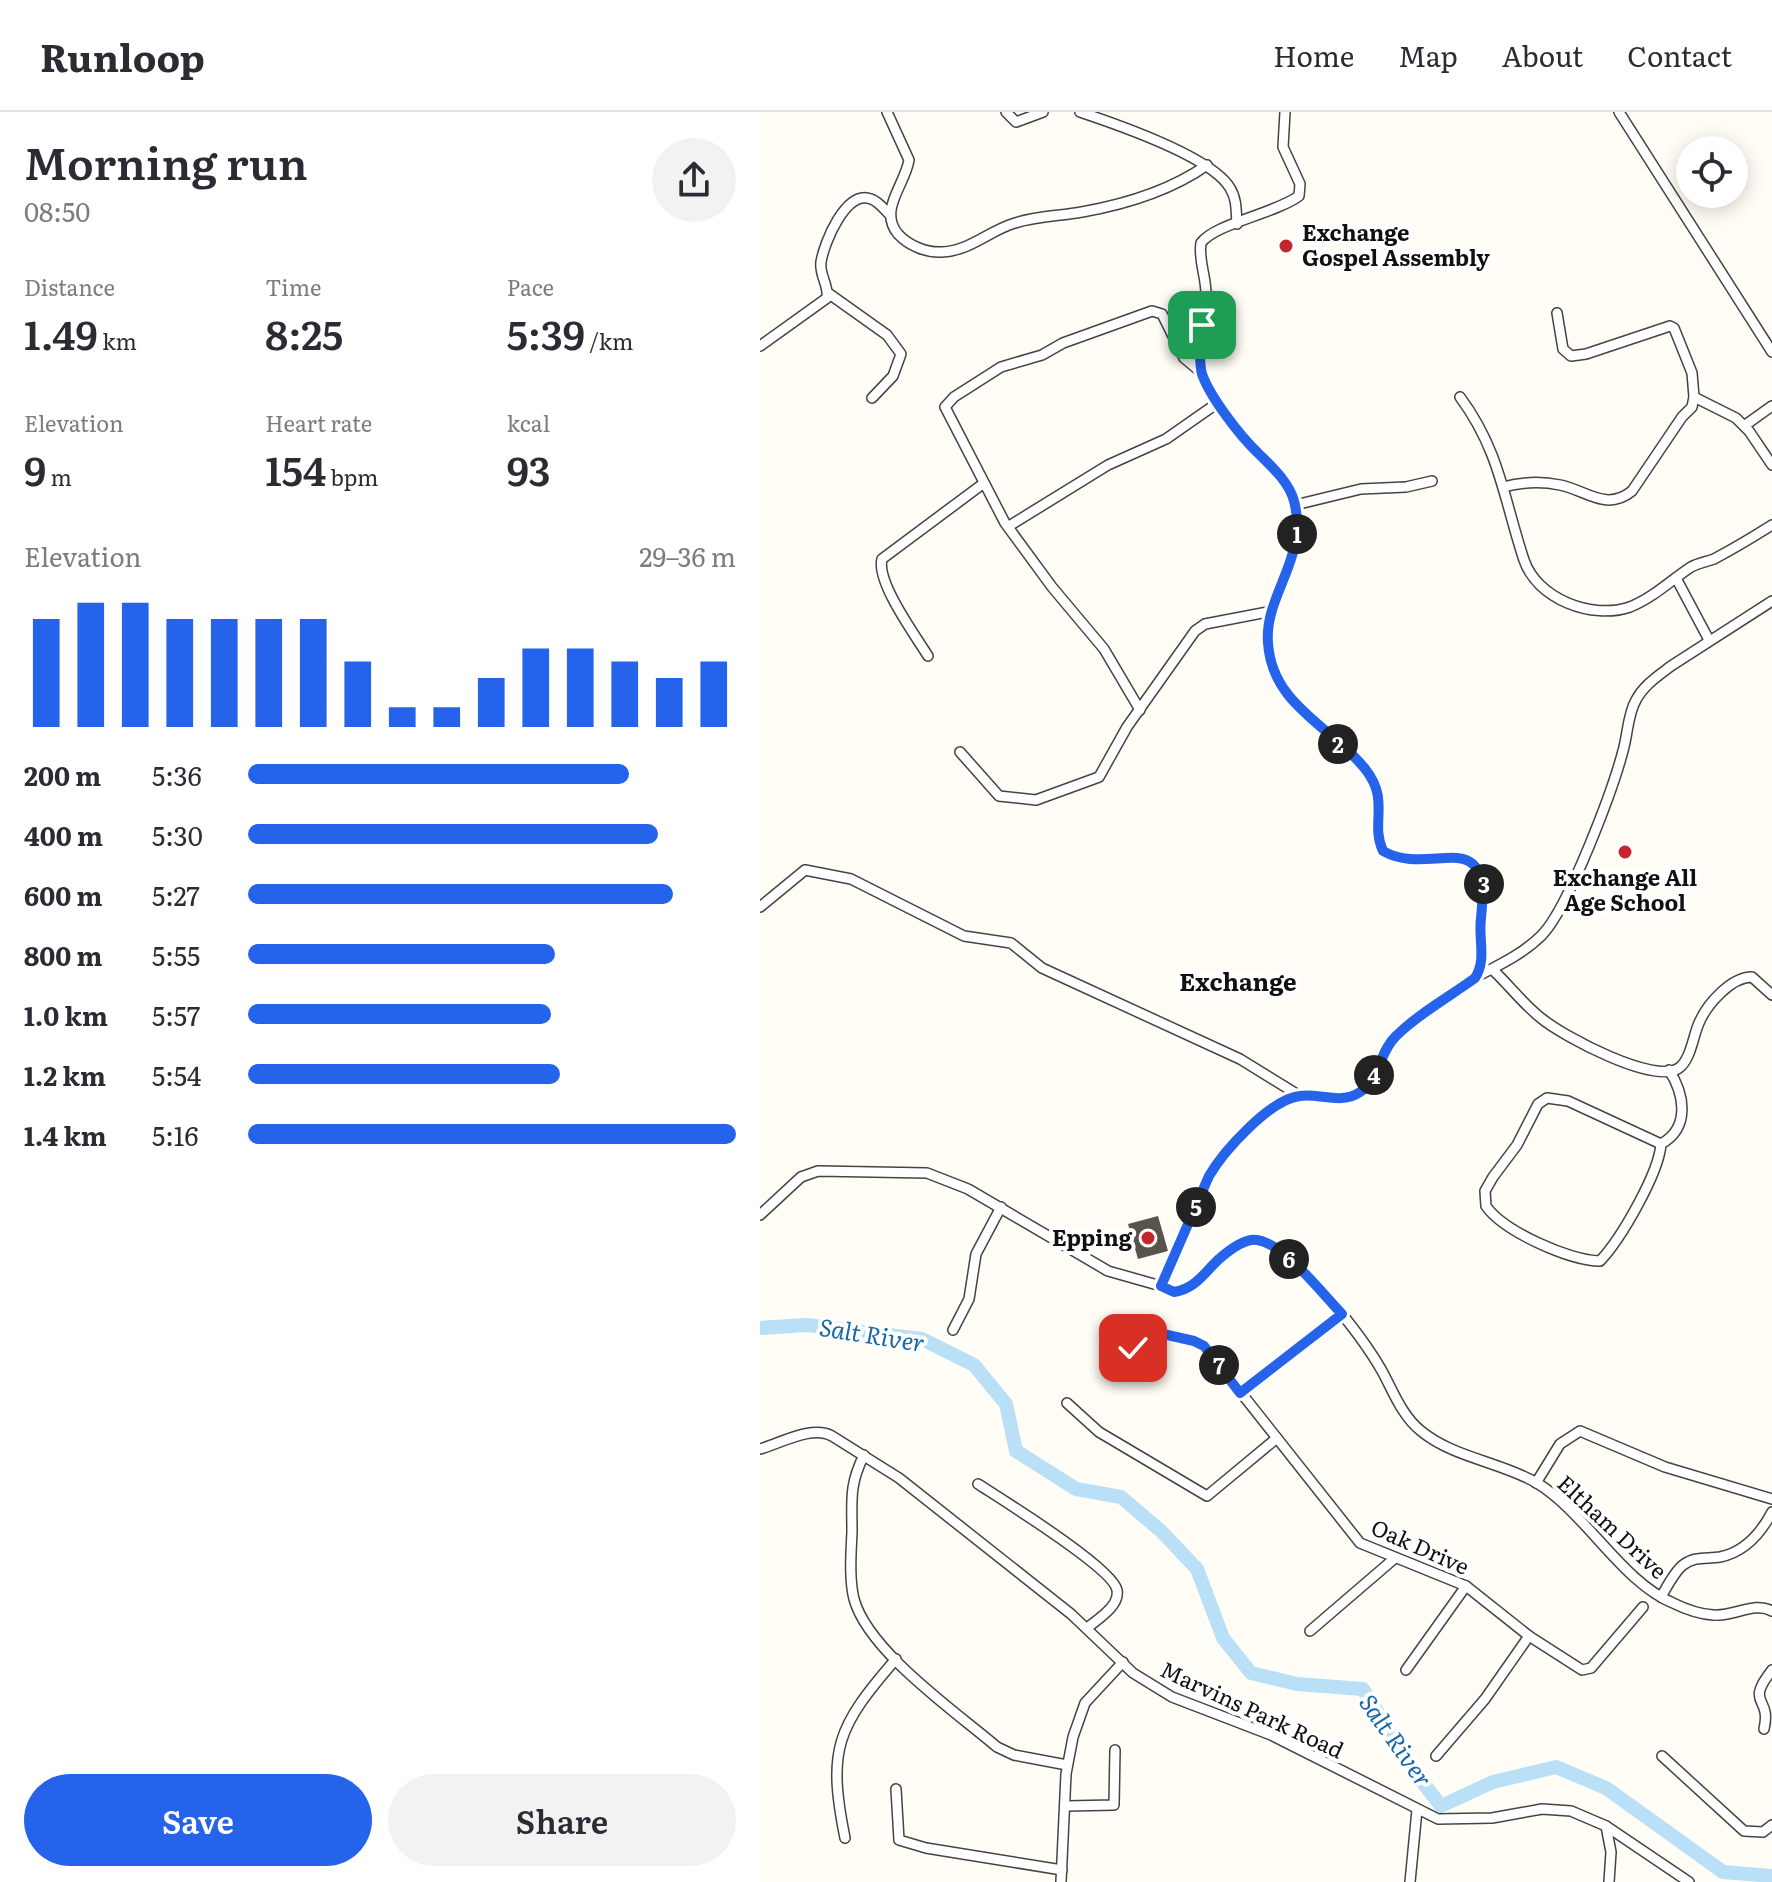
<!DOCTYPE html>
<meta charset="utf-8">
<style>
:root{--surface:#fff;--page:#f2f2f3;--text:#2b2b33;--muted:#7c7c81;--line:#e1e1e2;--accent:#2563eb}
body{margin:0;font-family:Literata,serif;background:var(--page);color:var(--text);height:100vh;display:flex;flex-direction:column;font-size:30px;white-space:nowrap}
*{box-sizing:border-box;margin:0}
p{font-size:26px;color:var(--muted)}
.icon{flex:none;width:44px;height:44px;fill:none;stroke:currentColor;stroke-width:2;stroke-linecap:round;stroke-linejoin:round}
.map{position:relative;flex:1;overflow:hidden}
.side{display:flex;flex-direction:column;background:var(--surface);width:760px}
.side>*{flex:none}
.controls{position:absolute;left:916px;top:24px;display:grid;gap:16px}
.controls a{display:grid;place-items:center;width:72px;height:72px;border-radius:50%;background:var(--surface);box-shadow:0 4px 20px #0003;font-size:40px}
.pin{position:absolute;display:grid;place-items:center;width:68px;height:68px;color:#fff;margin:-34px;border-radius:16px;box-shadow:0 4px 12px #0006}
.km{position:absolute;width:40px;height:40px;margin:-20px;border-radius:50%;background:#222;color:#fff;font-size:22px;line-height:40px;text-align:center}
.round{display:grid;place-items:center;flex:none;width:84px;height:84px;border-radius:42px;background:var(--page)}
.head{display:flex;align-items:center;justify-content:space-between;height:136px;padding:0 24px}
h1{font-size:44px;font-weight:600;line-height:60px}
.metrics{display:grid;grid-template-columns:repeat(3,1fr);gap:12px;height:136px;padding:8px 24px}
.metrics div{display:grid;align-content:center}
.metrics b{font-size:40px;font-weight:600}
.metrics small{font-size:22px;font-weight:400}
.metrics p{font-size:22px}
.chart{height:224px;padding:16px 24px}
.chart p{display:flex;justify-content:space-between}
.chart svg{width:100%;height:144px;margin-top:8px;stroke:var(--accent);stroke-width:6}
.primary-button{display:flex;gap:16px;margin-top:auto;padding:16px 24px}
.primary-button a{flex:1;height:92px;border-radius:48px;background:var(--accent);color:#fff;font-size:32px;font-weight:600;line-height:92px;text-align:center}
.primary-button a+a{background:var(--page);color:var(--text)}
ul{padding:0 24px;list-style:none;font-size:26px}
li{display:grid;grid-template-columns:128px 96px 1fr;align-items:center;height:60px}
li i{height:20px;border-radius:10px;background:var(--accent)}
header{display:flex;align-items:center;gap:48px;box-sizing:border-box;height:112px;padding:0 40px;background:var(--surface);border-bottom:2px solid var(--line)}
header strong{font-size:38px}
nav{display:flex;gap:44px;margin-inline-start:auto;font-size:28px}
main{display:flex;flex:1;min-height:0}
.map>svg:first-child{display:block}
.lines{fill:none;stroke-linecap:round;stroke-linejoin:round}
.river{stroke:#b9e0f7;stroke-width:14}
.building{fill:#5a524d}
.street-casing{stroke:#444;stroke-width:12}
.street{stroke:#fff;stroke-width:9}
.route-casing{stroke:#fff;stroke-width:16}
.route{stroke:#2563eb;stroke-width:10}
.poi-dot{fill:#c4262e;stroke:#fff;stroke-width:3}
.labels{text-anchor:middle;stroke-width:8;stroke-linejoin:round;paint-order:stroke}
.poi-label{font-size:22px;font-weight:bold;fill:#111;stroke:#fff;text-anchor:start}
.street-label{font-size:22px;fill:#111;stroke:#fff}
.neighbourhood-label{font-size:24px;font-weight:bold;fill:#111;stroke:#fff}
.water-label{font-size:24px;font-style:italic;fill:#1768a6;stroke:#fff}
</style>
<header>
<strong>Runloop</strong>
<nav><a>Home</a><a>Map</a><a>About</a><a>Contact</a></nav>
</header>
<main>
<section class="side">
<div class="head"><div><h1>Morning run</h1><p>08:50</p></div><a class="round"><svg class="icon" aria-label="share" viewBox="0 0 24 24"><path d="M12 15V3M7 8l5-5 5 5M5 13v7h14v-7"/></svg></a></div>
<div class="metrics">
<div><p>Distance</p><b>1.49<small> km</small></b></div>
<div><p>Time</p><b>8:25</b></div>
<div><p>Pace</p><b>5:39<small> /km</small></b></div>
</div>
<div class="metrics">
<div><p>Elevation</p><b>9<small> m</small></b></div>
<div><p>Heart rate</p><b>154<small> bpm</small></b></div>
<div><p>kcal</p><b>93</b></div>
</div>
<div class="chart"><p><span>Elevation</span>29–36 m</p>
<svg viewBox="0 0 160 44" preserveAspectRatio="none"><path d="M5 44V11M15 44V6M25 44V6M35 44V11M45 44V11M55 44V11M65 44V11M75 44V24M85 44V38M95 44V38M105 44V29M115 44V20M125 44V20M135 44V24M145 44V29M155 44V24"/></svg>
</div>
<ul>
<li><b>200 m</b>5:36<i style="width:78%"></i></li>
<li><b>400 m</b>5:30<i style="width:84%"></i></li>
<li><b>600 m</b>5:27<i style="width:87%"></i></li>
<li><b>800 m</b>5:55<i style="width:63%"></i></li>
<li><b>1.0 km</b>5:57<i style="width:62%"></i></li>
<li><b>1.2 km</b>5:54<i style="width:64%"></i></li>
<li><b>1.4 km</b>5:16<i style="width:100%"></i></li>
</ul>
<div class="primary-button"><a>Save</a><a>Share</a></div>
</section>
<div class="map">
<svg width="1012" height="1770" viewBox="0 0 1012 1770">
<rect width="100%" height="100%" fill="#fffdf5"/>
<g class="lines">
<polyline class="river" points="0,1216 46,1213 162,1227 214,1253 246,1292 256,1339 316,1377 361,1385 401,1419 437,1457 463,1526 491,1561 537,1572 603,1577 657,1663 681,1694 733,1670 796,1655 846,1676 963,1760 1012,1764"/>
</g>
<polygon class="building" points="398,1104 408,1139 378,1147 368,1112"/>
<g class="lines">
<g class="street-casing">
<g id="street">
<path d="M 127,0 L 149,48 C 145,73 118,98 138,122 C 149,134 167,141 182,140 C 210,139 230,118 255,111 C 277,104 300,104 322,100 C 367,92 410,79 447,53"/>
<polyline points="246,0 256,10 283,0"/>
<path d="M 320,0 C 356,12 452,45 470,76 C 477,87 476,99 477,112"/>
<path d="M 525,0 L 523,35 L 540,72 L 539,84 C 514,102 454,112 441,131 C 438,149 447,166 446,185 C 444,207 439,229 440,251 C 442,276 478,320 495,338 C 509,353 525,366 533,385 C 556,441 498,490 509,544 C 521,602 583,622 612,668 C 626,690 613,717 623,739 C 672,767 732,707 721,806 C 718,827 727,848 715,866"/>
<polyline points="859,0 1012,240"/>
<polyline points="68,181 127,223 141,242 133,264 112,286"/>
<polyline points="797,201 803,237 811,244 826,242 910,214 914,216 932,261 934,285"/>
<path d="M 0,234 L 67,186 C 69,173 59,163 61,150 C 64,131 86,77 111,87 C 118,89 125,98 130,103"/>
<path d="M 700,285 C 740,339 744,388 764,448 C 777,487 832,508 870,495 C 893,486 911,468 931,455 C 938,451 946,450 954,447 C 973,437 993,425 1012,413"/>
<polyline points="984,314 1012,294"/>
<path d="M 743,375 C 762,370 781,369 800,373 C 826,378 846,400 872,379 L 922,305 L 932,295 L 934,285 L 976,306 L 989,319 L 1012,353"/>
<polyline points="535,393 601,377 646,375 672,369"/>
<polyline points="249,414 348,353 406,327 459,290"/>
<polyline points="916,466 949,528"/>
<path d="M 168,544 C 155,523 116,470 122,447 L 224,371"/>
<polyline points="380,598 344,537 292,475 245,411 185,295 194,285 241,255 282,243 303,231 392,199 402,202 424,246 442,261"/>
<polyline points="200,640 239,684 276,688 339,665 367,615 435,519 445,512 513,499"/>
<polyline points="0,795 45,758 91,767 204,824 251,831 282,856 480,947 540,984"/>
<path d="M 733,858 C 749,873 764,893 781,906 C 804,925 895,973 919,956 C 931,947 933,924 939,911 C 947,892 971,865 992,865 L 1012,883"/>
<path d="M 901,1032 L 808,989 L 787,986 L 778,992 L 757,1033 L 733,1065 L 725,1079 L 726,1094 C 743,1119 810,1149 840,1149 C 861,1127 899,1061 901,1032 C 930,1016 925,983 909,958"/>
<path d="M 0,1103 L 41,1065 L 58,1059 L 167,1061 L 208,1077 L 348,1159 L 401,1174 L 449,1064 C 464,1039 508,990 538,984 C 557,981 580,992 598,982 C 620,969 619,939 637,923 C 660,903 689,880 716,865 C 739,853 763,842 782,823 C 809,795 854,675 864,635 C 868,619 868,602 876,588 C 884,573 898,564 911,554 L 1012,489"/>
<path d="M 401,1174 L 414,1180 C 444,1175 473,1116 504,1130 C 541,1145 602,1224 622,1259 C 633,1279 642,1304 661,1319 C 694,1346 741,1350 777,1371 C 825,1400 862,1470 913,1491 C 925,1497 940,1502 953,1503 C 973,1505 995,1489 1012,1499"/>
<circle cx="366" cy="1224" r="14"/>
<polyline points="377,1215 434,1229 444,1234 600,1431 706,1474 769,1524 822,1558 831,1556 883,1495"/>
<polyline points="193,1218 209,1187 216,1142 241,1095"/>
<polyline points="480,1281 582,1202"/>
<polyline points="307,1291 339,1320 447,1384 517,1326"/>
<path d="M 0,1337 C 21,1331 52,1313 72,1324 L 139,1366 L 311,1502 L 373,1561 L 412,1585 L 511,1623 L 678,1707 L 732,1706 L 782,1697 L 811,1699 L 846,1714 L 929,1770"/>
<path d="M 104,1343 C 89,1373 92,1388 92,1420 C 91,1441 89,1467 94,1487 C 108,1539 196,1600 237,1635 L 254,1643 L 307,1653"/>
<polyline points="776,1371 800,1332 820,1319 905,1355 1012,1387"/>
<path d="M 218,1372 C 241,1387 353,1456 357,1478 C 360,1494 338,1507 327,1516"/>
<path d="M 901,1485 C 907,1475 914,1460 923,1453 C 935,1444 946,1447 960,1445 C 985,1440 1001,1421 1012,1400"/>
<polyline points="550,1519 635,1446"/>
<polyline points="646,1558 706,1474"/>
<path d="M 1004,1617 C 1012,1583 984,1594 1012,1558"/>
<polyline points="676,1644 725,1587 769,1524"/>
<polyline points="902,1644 984,1719 1003,1720 1012,1713"/>
<polyline points="136,1677 139,1728 166,1736 302,1758"/>
<polyline points="307,1694 354,1693 355,1638"/>
<polyline points="846,1714 851,1740 849,1770"/>
<path d="M 85,1726 C 67,1637 77,1615 136,1547"/>
<polyline points="301,1770 306,1662 313,1625 325,1591 363,1550"/>
<polyline points="650,1770 657,1698"/>
</g>
</g>
<use href="#street" class="street"/>
</g>
<g class="lines">
<g class="route-casing">
<path id="route" d="M 373,1236 L 390,1219 L 434,1229 L 444,1234 L 480,1281 L 582,1202 C 563,1183 519,1124 491,1128 C 480,1130 467,1140 459,1147 C 444,1161 435,1177 414,1180 L 401,1174 L 449,1064 C 463,1040 510,987 540,984 C 559,981 582,993 600,980 C 620,967 619,940 636,924 C 658,902 689,885 715,866 C 727,848 718,827 721,806 C 732,707 672,767 623,739 C 610,711 630,689 606,658 C 572,614 512,594 508,531 C 504,483 549,446 534,389 C 529,370 512,355 498,341 C 480,324 450,285 442,262 C 438,247 441,227 442,213"/>
</g>
<use href="#route" class="route"/>
</g>
<g class="poi-dot">
<circle cx="526" cy="134" r="8"/>
<circle cx="865" cy="740" r="8"/>
<circle cx="388" cy="1126" r="8"/>
</g>
<g class="labels">
<g class="poi-label">
<text x="542" y="129">Exchange<tspan x="542" dy="25">Gospel Assembly</tspan></text>
<text x="865" y="774" text-anchor="middle">Exchange All<tspan x="865" dy="25">Age School</tspan></text>
<text x="372" y="1134" text-anchor="end">Epping</text>
</g>
<g class="street-label">
<text transform="translate(852 1415) rotate(43)" y="8">Eltham Drive</text>
<text transform="translate(660 1435) rotate(24)" y="8">Oak Drive</text>
<text transform="translate(492 1598) rotate(25)" y="8">Marvins Park Road</text>
</g>
<g class="neighbourhood-label">
<text x="478" y="879">Exchange</text>
</g>
<g class="water-label">
<text transform="translate(112 1224) rotate(9)" y="8">Salt River</text>
<text transform="translate(635 1629) rotate(55)" y="8">Salt River</text>
</g>
</g>
</svg>
<div class="controls">
<a><svg class="icon" aria-label="locate" viewBox="0 0 24 24"><circle cx="12" cy="12" r="6"/><path d="M12 2v4M12 18v4M2 12h4M18 12h4"/></svg></a>
</div>
<div class="pin" style="left:442px;top:213px;background:#1e9e55"><svg class="icon" aria-label="arrive" viewBox="0 0 24 24"><path d="M6 21V4h12l-3 4 3 4H6"/></svg></div>
<div class="pin" style="left:373px;top:1236px;background:#d93025"><svg class="icon" aria-label="check" viewBox="0 0 24 24"><path d="M5 12l5 5 9-10"/></svg></div>
<b class="km" style="left:537px;top:422px">1</b>
<b class="km" style="left:578px;top:632px">2</b>
<b class="km" style="left:724px;top:772px">3</b>
<b class="km" style="left:614px;top:963px">4</b>
<b class="km" style="left:436px;top:1095px">5</b>
<b class="km" style="left:529px;top:1147px">6</b>
<b class="km" style="left:459px;top:1253px">7</b>
</div>
</main>
